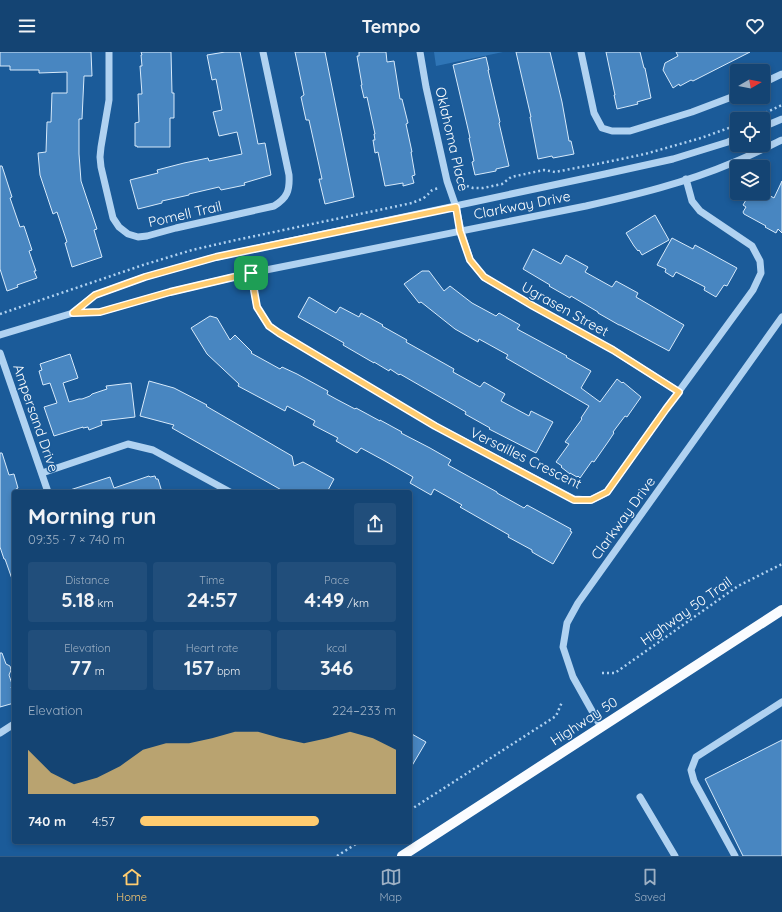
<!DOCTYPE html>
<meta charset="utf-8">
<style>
:root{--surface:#144473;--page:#214e7b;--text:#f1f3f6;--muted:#9db0c4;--line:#335c85;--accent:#ffcc70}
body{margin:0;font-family:Quicksand,sans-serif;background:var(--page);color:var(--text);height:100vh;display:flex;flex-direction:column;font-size:15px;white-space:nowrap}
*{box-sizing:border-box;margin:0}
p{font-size:13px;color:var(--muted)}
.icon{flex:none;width:22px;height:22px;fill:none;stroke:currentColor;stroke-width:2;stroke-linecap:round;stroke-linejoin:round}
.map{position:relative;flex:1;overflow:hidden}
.details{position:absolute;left:12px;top:438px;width:400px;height:354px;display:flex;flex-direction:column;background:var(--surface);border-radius:4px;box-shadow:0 2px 6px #0003,0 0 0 1px var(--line)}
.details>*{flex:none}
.needle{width:26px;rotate:80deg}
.tools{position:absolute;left:730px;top:12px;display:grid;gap:8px}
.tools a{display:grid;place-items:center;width:40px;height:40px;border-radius:4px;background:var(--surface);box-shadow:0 2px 6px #0003,0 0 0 1px var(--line);font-size:20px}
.pin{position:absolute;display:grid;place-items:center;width:34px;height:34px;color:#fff;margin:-17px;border-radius:8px;box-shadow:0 2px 6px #0006}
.round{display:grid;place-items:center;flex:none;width:42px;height:42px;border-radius:4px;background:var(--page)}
.summary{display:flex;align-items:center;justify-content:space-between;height:68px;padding:0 16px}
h1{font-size:22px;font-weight:800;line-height:30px}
.metrics{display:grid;grid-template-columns:repeat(3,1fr);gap:6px;height:68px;padding:4px 16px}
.metrics div{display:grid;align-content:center;border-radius:4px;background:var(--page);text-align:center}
.metrics b{font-size:20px;font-weight:800}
.metrics small{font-size:11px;font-weight:400}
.metrics p{font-size:11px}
.chart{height:112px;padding:8px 16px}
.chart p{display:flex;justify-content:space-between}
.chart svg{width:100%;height:72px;margin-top:4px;fill:var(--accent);opacity:.7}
ul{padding:0 16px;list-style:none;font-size:13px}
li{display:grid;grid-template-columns:64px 48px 1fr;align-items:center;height:30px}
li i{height:10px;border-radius:5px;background:var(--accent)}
header{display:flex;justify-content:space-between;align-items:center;height:52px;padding:0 16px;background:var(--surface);font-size:18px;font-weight:800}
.tabs{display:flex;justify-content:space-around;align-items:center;height:56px;border-top:1px solid var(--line);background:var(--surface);font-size:11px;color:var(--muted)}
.tabs a{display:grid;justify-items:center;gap:2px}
.tabs .on{color:var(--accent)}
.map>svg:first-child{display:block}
.green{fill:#2f75b6}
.building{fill:#4886c1;stroke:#d7eafb}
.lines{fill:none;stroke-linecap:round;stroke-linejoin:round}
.path{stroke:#b0d2f1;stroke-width:2.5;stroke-dasharray:2 3;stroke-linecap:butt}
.minor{stroke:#b0d2f1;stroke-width:7}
.major{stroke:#fafcff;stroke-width:10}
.route-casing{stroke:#fff;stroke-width:8}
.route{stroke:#ffcc70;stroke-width:5}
.labels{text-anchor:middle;stroke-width:3;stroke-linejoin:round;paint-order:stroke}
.street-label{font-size:14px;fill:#fff;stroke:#1b5b99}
</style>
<header><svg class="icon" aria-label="menu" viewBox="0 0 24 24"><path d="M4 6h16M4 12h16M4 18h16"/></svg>Tempo<svg class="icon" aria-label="heart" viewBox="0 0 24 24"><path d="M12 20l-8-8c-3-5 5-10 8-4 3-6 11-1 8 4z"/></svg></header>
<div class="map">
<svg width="782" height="804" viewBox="0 0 782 804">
<rect width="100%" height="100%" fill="#1b5b99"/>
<polygon class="green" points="434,0 503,0 436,14"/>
<g class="building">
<polygon points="0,0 91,0 92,24 84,24 82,67 79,67 79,102 81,129 97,177 94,178 102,205 72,215 65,191 67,190 57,160 53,162 40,123 38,101 46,100 47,70 51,70 52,41 67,41 67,20 39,21 39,18 10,18 10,14 0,14"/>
<polygon points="141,0 171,0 172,41 174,41 174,66 170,66 170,95 137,95 137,94 135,94 135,71 139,70 138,42 142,42 140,14 142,14 141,3 142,3"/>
<polygon points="225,0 240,0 258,92 265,91 271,123 244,131 245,133 221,138 219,135 189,142 189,143 162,149 162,151 138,157 130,128 158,121 157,118 184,111 208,106 209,109 242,102 237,80 219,84 213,60 222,58 216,27 212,28 207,3"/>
<polygon points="295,0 325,0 354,145 325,152 319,127 322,127 309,68 306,68 301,45 304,43"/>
<polygon points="359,0 386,0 387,10 394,9 400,47 402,47 408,71 406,72 412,100 411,100 415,123 412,124 414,131 403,134 403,131 385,134 378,100 375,101 373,88 375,88 374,82 375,82 367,45 364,46 361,33 362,33 357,4 359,4"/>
<polygon points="516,0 550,0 562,50 569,89 571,89 574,102 553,106 552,104 538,107 530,65 531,65"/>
<polygon points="606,0 640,0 644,16 645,16 651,46 637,50 638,52 617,57 614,43 615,43"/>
<polygon points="676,0 750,0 693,29 691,28 680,34 679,32 673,36 663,18 665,11 678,4"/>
<polygon points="486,5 489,18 488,18 500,70 499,71 509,114 496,117 496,119 475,123 472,110 474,109 469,86 470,86 468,77 453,13"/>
<polygon points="0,114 2,114 12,145 10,146 20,175 24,174 32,198 29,199 36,219 34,219 37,226 17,233 18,235 7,239 0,217"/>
<polygon points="782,129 782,181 778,177 776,181 765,175 766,174 744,162 743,160 746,155 743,153 749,143 752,143 753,141 765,141 774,146"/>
<polygon points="655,163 669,188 642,203 639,198 638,199 634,194 626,181"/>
<polygon points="672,186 693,197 695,193 737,216 727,234 724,233 716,245 704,238 705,235 676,220 673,225 665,220 666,217 657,213"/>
<polygon points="533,197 561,212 566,203 588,215 585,220 612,235 616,229 638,241 636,245 684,273 669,299 620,273 619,273 598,261 598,260 571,244 570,246 549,234 550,233 523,217"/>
<polygon points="422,219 429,219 444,239 450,234 472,251 496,264 499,261 520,273 517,277 567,304 566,305 591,319 581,336 600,350 617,327 622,331 623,330 641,345 627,365 625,364 613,380 614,381 608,390 594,410 592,409 580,426 578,424 577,425 570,421 570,422 561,415 562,414 556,410 569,392 565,390 582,367 581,366 589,354 506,306 508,303 479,287 478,290 455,277 421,250 419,251 404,232"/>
<polygon points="309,245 336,261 340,255 359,265 361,261 383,273 382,274 407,288 406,290 454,317 453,320 480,335 484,330 505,342 501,349 529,364 531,359 553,370 536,401 489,377 490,376 465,362 466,360 400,322 399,323 390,317 389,319 374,310 374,311 343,293 344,291 298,265"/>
<polygon points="210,264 217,266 230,288 235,283 252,300 251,301 280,317 282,315 297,322 328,339 327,342 336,347 355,357 356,356 380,369 380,368 402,380 401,381 430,396 451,408 448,413 497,440 497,441 524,456 527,453 571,477 570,479 572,480 553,512 532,500 532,498 508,485 509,483 460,455 462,453 434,437 431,443 410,431 413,425 385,409 361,396 357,401 336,389 338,386 313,373 315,369 287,354 285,359 238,334 239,332 207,302 191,276"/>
<polygon points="70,302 78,326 63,331 69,350 79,347 82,347 90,344 92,342 107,337 106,334 131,331 135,365 101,369 102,373 89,378 88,375 83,376 83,375 54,384 44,355 57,351 50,331 43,333 39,319 42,318 40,312"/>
<polygon points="149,329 174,336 207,353 206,354 292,404 294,414 303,410 334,427 327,440 285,440 172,376 174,373 140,364"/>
<polygon points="0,401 2,401 9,423 14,422 18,436 16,437 17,440 14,440 14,527 12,527 5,507 4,507 0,495"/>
<polygon points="149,424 150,425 155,424 156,427 158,427 162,440 70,440 70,438 110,425 114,436"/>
<polygon points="0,601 2,601 6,612 10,614 11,618 9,623 13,635 11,635 14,643 14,651 0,655"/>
<polygon points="410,681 426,690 410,717"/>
<polygon points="782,688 782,804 743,804 705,727"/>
</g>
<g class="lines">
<g class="path">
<polyline points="752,67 782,53"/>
<polyline points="458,132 463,131 467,134 473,136 483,136 502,132 511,125 544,118 555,120 602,111 645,102 701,86 737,73"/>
<path d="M 0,262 L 143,213 L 192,198 L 236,188 L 412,151 C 416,149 421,148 425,145 C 432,139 429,138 440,136"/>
<polyline points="602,621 615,621 738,534 782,512"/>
<polyline points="410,758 556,664 562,650"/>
<polyline points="337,804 359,790"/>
</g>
<g class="minor">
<path d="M 109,0 L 109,48 L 101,95 L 100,105 L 101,115 L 113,166 L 119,175 L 128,182 L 138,185 L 147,184 L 176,176 L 274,154 C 287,146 290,139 289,123 L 263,0"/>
<polyline points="420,0 426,35 447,129 456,155 461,179 470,208 484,225 533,254 613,298 679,340"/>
<polyline points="581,0 594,61 602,76 612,79 630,79 692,60 737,43"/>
<polyline points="763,31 782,22"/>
<polyline points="763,75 782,67"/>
<polyline points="251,221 257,255 269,274 279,281 435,374 574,447 591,448 607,440 666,357 753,238 761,221 760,209 752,194 700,159 692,149 686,127"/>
<polyline points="73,260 95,243 145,225 216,205 605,122 673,107 728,90 737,86"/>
<path d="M 0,283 L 73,261 L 100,260 L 170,240 L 251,221 L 586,154 C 635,143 685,131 732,111 C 749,104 765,96 782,88"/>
<polyline points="0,301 48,440"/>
<polyline points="42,421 128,392 153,398 230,440"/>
<polyline points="601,675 573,625 563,595 567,571 578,551 782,265"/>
<polyline points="0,681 14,672"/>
<polyline points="640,745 675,804"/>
<polyline points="735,804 694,729 691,718 696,705 782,650"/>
</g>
<polyline class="major" points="402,804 782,558"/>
</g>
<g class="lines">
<g class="route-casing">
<polygon id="route" points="456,155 460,179 470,208 484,225 533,254 613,298 679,340 666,357 607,440 591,448 574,448 435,374 279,281 269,274 257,255 251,221 170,240 100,260 73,261 95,243 145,225 216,205"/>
</g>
<use href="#route" class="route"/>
</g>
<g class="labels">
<g class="street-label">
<text transform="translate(452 87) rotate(77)" y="5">Oklahoma Place</text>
<text transform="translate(522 153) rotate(-11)" y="5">Clarkway Drive</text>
<text transform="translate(185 162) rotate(-13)" y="5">Pomell Trail</text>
<text transform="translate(565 257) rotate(29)" y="5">Ugrasen Street</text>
<text transform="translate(36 366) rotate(71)" y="5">Ampersand Drive</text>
<text transform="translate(526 406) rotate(26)" y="5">Versailles Crescent</text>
<text transform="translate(623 466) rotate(-54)" y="5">Clarkway Drive</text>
<text transform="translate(686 559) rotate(-35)" y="5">Highway 50 Trail</text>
<text transform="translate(584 669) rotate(-33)" y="5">Highway 50</text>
</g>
</g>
</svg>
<div class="tools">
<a><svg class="needle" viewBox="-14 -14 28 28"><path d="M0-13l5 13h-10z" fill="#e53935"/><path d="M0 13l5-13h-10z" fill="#9db0c4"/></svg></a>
<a><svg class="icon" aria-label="locate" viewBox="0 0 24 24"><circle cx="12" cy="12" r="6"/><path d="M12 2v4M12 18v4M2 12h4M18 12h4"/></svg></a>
<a><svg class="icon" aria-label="layers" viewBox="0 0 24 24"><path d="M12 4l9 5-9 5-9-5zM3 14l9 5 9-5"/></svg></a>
</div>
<div class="pin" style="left:251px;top:221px;background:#1e9e55"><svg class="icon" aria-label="arrive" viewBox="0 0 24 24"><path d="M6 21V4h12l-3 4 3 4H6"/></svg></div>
<section class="details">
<div class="summary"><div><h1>Morning run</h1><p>09:35 · 7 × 740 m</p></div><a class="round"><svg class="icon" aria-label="share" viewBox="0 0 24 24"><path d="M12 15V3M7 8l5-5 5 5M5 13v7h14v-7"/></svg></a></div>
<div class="metrics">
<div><p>Distance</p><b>5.18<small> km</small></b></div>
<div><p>Time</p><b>24:57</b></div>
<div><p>Pace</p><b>4:49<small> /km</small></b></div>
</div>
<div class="metrics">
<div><p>Elevation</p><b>77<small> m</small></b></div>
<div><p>Heart rate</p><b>157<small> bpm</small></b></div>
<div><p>kcal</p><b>346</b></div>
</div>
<div class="chart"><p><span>Elevation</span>224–233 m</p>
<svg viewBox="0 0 160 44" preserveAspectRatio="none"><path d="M0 44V17L10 31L20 38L30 34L40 27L50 17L60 13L70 13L80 10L90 6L100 6L110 10L120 13L130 10L140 6L150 10L160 17V44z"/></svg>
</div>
<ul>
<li><b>740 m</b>4:57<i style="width:70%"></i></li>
</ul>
</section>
</div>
<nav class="tabs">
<a class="on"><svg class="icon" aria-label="home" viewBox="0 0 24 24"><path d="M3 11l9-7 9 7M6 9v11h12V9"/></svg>Home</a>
<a><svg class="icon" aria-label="map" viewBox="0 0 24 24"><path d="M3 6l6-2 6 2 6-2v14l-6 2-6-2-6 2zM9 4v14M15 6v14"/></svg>Map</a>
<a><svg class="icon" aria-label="saved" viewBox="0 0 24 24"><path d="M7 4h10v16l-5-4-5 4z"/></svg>Saved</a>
</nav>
